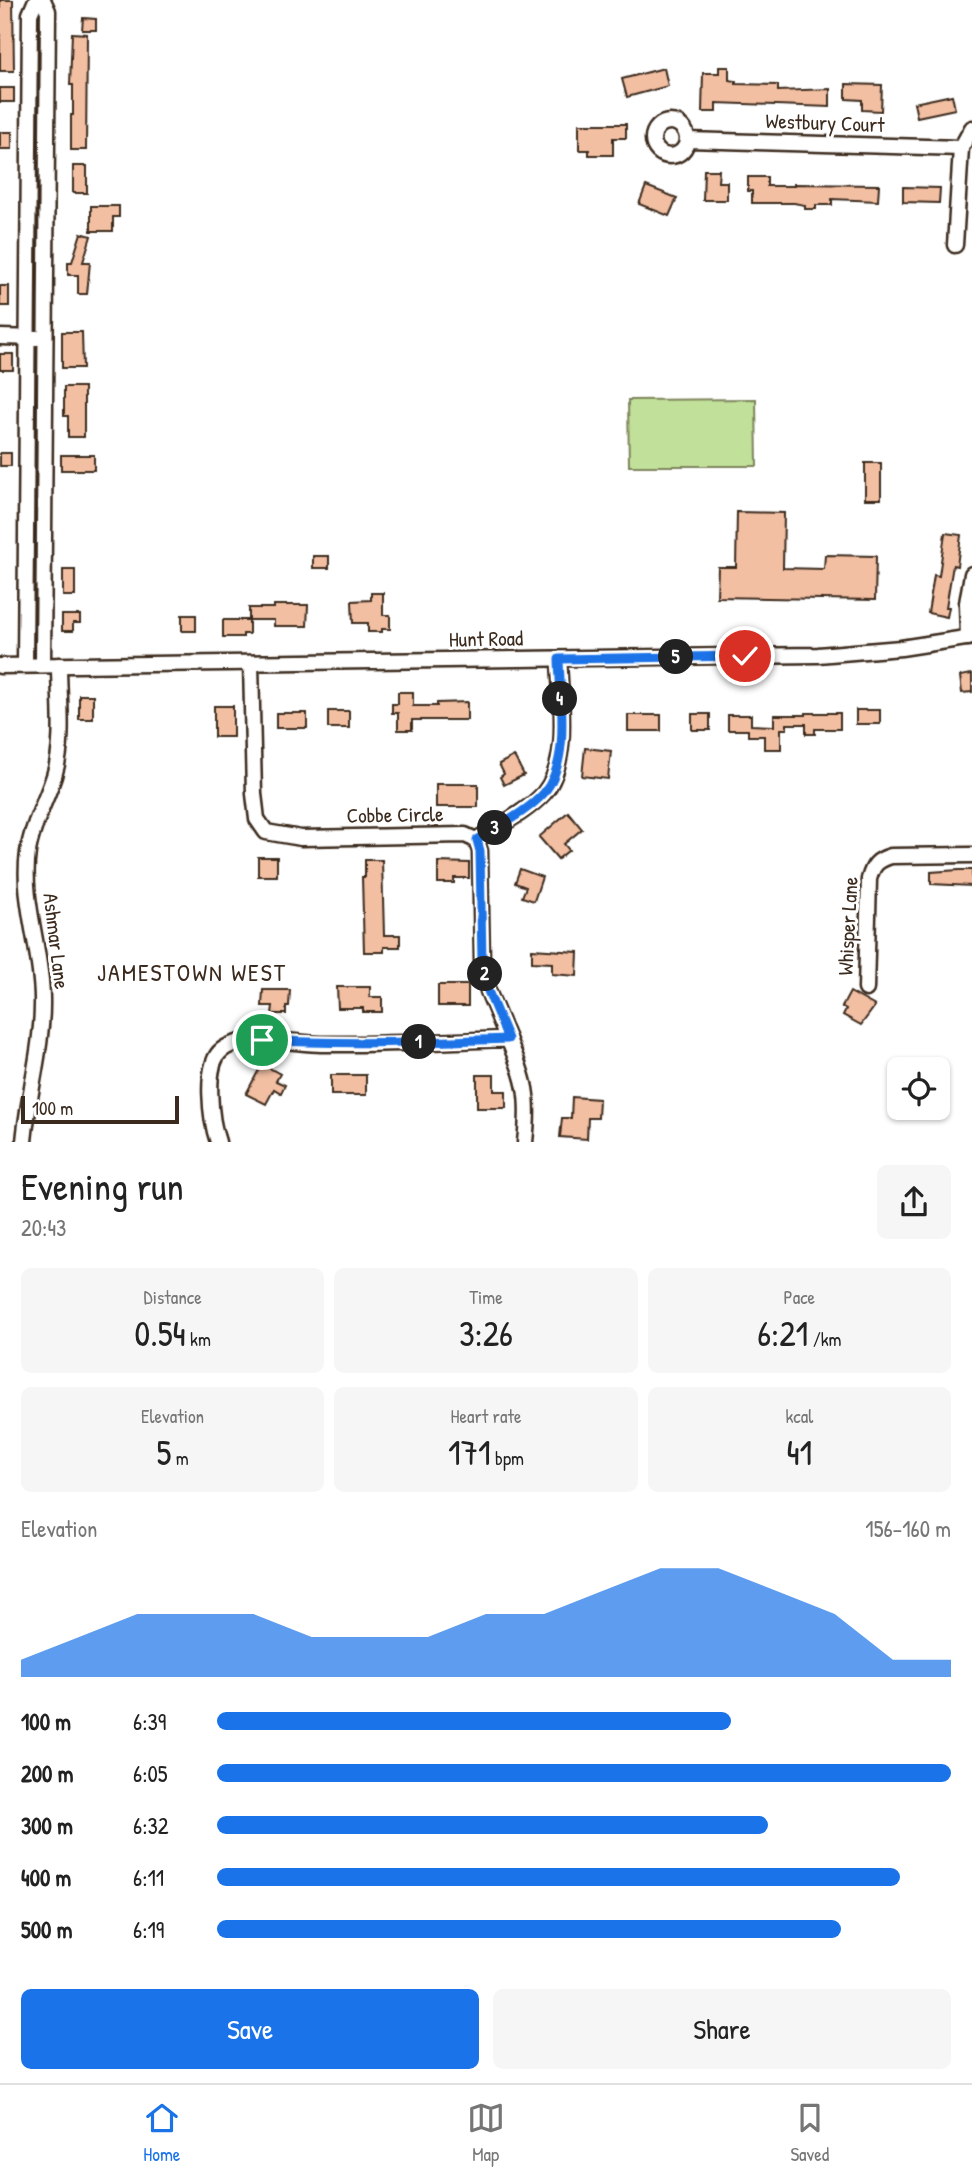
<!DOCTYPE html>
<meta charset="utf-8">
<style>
:root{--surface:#fff;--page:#f6f6f6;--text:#222;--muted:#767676;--line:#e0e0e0;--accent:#1a73e8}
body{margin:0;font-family:"Patrick Hand",sans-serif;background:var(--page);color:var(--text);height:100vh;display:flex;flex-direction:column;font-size:26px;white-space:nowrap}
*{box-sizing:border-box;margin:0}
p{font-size:23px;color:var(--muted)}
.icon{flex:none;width:38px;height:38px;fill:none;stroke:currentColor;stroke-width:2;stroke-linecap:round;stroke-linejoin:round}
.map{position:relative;height:1142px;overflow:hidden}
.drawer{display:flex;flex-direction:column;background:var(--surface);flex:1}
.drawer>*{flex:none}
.fabs{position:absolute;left:887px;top:1057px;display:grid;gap:14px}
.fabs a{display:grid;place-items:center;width:63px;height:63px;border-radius:10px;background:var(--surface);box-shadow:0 2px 5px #0004;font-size:35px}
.scale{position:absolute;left:21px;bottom:18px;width:158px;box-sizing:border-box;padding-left:7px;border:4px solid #3b2a1e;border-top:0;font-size:19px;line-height:24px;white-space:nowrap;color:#3b2a1e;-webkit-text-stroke:5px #fff;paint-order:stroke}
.pin{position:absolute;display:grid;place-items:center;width:60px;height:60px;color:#fff;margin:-30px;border:4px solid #fff;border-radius:50%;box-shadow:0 2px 7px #0007}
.km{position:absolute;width:35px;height:35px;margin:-18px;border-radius:50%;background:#222;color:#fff;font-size:19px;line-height:35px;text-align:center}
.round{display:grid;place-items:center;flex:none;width:74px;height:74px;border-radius:10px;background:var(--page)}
.overview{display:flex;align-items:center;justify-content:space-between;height:119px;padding:0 21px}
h1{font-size:38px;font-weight:600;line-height:52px}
.figures{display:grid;grid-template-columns:repeat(3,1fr);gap:10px;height:119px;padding:7px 21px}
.figures div{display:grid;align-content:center;border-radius:10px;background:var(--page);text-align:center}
.figures b{font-size:35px;font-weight:600}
.figures small{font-size:19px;font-weight:400}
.figures p{font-size:19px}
.chart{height:196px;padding:14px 21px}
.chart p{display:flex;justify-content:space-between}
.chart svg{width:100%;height:126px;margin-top:7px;fill:var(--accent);opacity:.7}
.action{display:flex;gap:14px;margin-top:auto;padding:14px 21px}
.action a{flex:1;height:80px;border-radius:10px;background:var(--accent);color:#fff;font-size:28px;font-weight:600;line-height:80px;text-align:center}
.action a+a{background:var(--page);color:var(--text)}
ul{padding:0 21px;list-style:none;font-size:23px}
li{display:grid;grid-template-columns:112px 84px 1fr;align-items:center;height:52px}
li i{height:18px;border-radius:9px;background:var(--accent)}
.menu{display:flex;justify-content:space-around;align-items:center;height:98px;border-top:2px solid var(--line);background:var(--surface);font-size:19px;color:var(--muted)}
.menu a{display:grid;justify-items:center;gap:4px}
.menu .active{color:var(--accent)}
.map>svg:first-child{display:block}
.green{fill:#c1e099;stroke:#7e855c;stroke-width:2}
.building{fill:#f2bfa3;stroke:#3b2a1e;stroke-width:2}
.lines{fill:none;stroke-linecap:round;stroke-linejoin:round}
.minor-casing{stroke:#3b2a1e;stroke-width:19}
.minor{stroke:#fff;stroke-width:14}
.route-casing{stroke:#fff;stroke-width:14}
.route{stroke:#1a73e8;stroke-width:9}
.labels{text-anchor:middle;stroke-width:6;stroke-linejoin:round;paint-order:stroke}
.street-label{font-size:21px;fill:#3b2a1e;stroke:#fff}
.quarter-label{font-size:24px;letter-spacing:2px;fill:#3b2a1e;stroke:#fff}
</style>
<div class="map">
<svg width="972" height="1142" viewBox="0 0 972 1142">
<rect width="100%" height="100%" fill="#fff"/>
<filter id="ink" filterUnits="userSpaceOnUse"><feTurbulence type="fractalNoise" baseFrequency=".0143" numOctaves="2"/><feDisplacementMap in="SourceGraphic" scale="14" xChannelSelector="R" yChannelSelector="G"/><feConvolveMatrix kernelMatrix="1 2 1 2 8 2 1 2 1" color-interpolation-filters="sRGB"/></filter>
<g filter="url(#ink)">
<polygon class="green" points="756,399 757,466 629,466 628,400"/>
<g class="building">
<polygon points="0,0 13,0 14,71 0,71"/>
<polygon points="83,18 96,19 96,30 82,30"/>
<polygon points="72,33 87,34 86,150 71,150 71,115 73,115 73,85 70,85"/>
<polygon points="719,67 729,67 729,80 736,81 736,84 778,85 778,91 830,89 830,107 716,103 716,112 702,112 703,73 719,73"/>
<polygon points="664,68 668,86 627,97 622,79"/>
<polygon points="846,84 882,85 881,111 862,110 862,100 846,99"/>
<rect x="0" y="88" width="14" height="14"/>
<polygon points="952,95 955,109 917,117 914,103"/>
<polygon points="579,124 626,124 626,138 613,138 613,155 589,155 589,150 579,150"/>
<rect x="0" y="132" width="12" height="17"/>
<rect x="73" y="166" width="14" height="27"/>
<polygon points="704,170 719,170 718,182 727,182 727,200 703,200"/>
<polygon points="748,177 767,177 767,186 794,186 794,184 879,185 878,201 832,199 832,205 816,205 816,209 805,209 805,205 794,203 752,203 752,191 748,191"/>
<polygon points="646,186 677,198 669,216 639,204"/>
<polygon points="903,187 940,188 939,203 903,202"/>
<polygon points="91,206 119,206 119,217 113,217 113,231 91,231"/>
<polygon points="81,233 91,236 83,262 90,262 87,294 78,294 78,275 68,275 68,262 72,262"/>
<rect x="0" y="286" width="9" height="20"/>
<polygon points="62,332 82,332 83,368 62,368"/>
<rect x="0" y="354" width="13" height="16"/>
<polygon points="64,387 84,387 84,437 68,437 68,416 64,416"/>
<rect x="0" y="453" width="11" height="13"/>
<rect x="61" y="455" width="33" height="15"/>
<rect x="865" y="463" width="16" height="36"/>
<polygon points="737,512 784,513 783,568 824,569 825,555 876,556 875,600 717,597 718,567 736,567"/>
<polygon points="945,533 961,535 957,566 953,565 946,607 949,607 947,617 928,613 934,575 939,576"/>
<rect x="313" y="556" width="16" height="12"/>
<rect x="63" y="570" width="12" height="26"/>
<polygon points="371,593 383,593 383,615 390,615 390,629 382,629 382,632 368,632 368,623 353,623 352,601 371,600"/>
<polygon points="274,605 308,605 307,626 274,626 274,620 249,620 249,608 274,608"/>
<polygon points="62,615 80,615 80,623 73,623 73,631 62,631"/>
<rect x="182" y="615" width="14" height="16"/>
<polygon points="223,620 249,620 249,634 243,634 243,637 223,637"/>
<polygon points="972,674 972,692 962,693 960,676"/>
<polygon points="398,692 413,692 413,706 437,706 437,703 467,702 467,720 412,720 412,730 398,730 398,713 392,713 392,704 398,704"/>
<rect x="79" y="695" width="14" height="24"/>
<rect x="214" y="706" width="19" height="31"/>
<rect x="856" y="710" width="24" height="14"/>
<rect x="328" y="711" width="21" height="17"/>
<rect x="276" y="713" width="31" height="15"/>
<polygon points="806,713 840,713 840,729 815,729 815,734 806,734 806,724 787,724 787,729 781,729 781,749 764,749 764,736 748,736 748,730 728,730 728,715 751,715 751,725 774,726 774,715 806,715"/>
<rect x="692" y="714" width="18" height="16"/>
<rect x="628" y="715" width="33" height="16"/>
<polygon points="585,748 611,751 608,779 582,776"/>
<polygon points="514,756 524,775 504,785 500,777 504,774 499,764"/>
<rect x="436" y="784" width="42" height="23"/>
<polygon points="568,812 582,829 564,844 569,850 558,859 539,837"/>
<rect x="258" y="857" width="19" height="19"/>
<polygon points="365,860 382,860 384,935 400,935 400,947 384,947 384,952 364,952 362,877 365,877"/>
<polygon points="438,862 469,863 469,878 454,878 454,883 438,883"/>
<polygon points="520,869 542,877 534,901 522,897 526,887 515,883"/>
<polygon points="959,870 972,870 972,886 931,884 931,872"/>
<polygon points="532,949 578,952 577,976 552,974 552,963 532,962"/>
<rect x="438" y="985" width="30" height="21"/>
<polygon points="337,987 370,987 370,997 382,997 382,1012 363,1012 363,1008 338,1008"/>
<polygon points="263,990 290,990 289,1006 286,1006 286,1014 272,1014 273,1006 262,1006"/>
<polygon points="850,992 875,1006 861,1025 843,1015 846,1009 842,1007"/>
<polygon points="262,1064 280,1074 276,1081 285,1085 281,1093 274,1089 266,1104 246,1094"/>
<rect x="331" y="1075" width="35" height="20"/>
<polygon points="477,1075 494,1075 494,1091 506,1091 506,1108 477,1108"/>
<polygon points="572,1097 599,1099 598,1118 588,1118 587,1139 560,1137 562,1118 571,1118"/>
</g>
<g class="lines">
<g class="minor-casing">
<g id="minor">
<polyline points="43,0 48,11 43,665"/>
<circle cx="670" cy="139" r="17"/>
<polyline points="688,140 961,148"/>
<polyline points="955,245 961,148 972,128"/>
<polyline points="0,337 37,338"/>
<polyline points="968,638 967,603 972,574"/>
<path d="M 251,663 L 254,794 L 257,819 L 266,832 L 301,838 L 465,835 L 476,840 C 498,826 527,812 544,793 C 571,760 560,699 559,659"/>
<polyline points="25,665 30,14 36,0"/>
<polyline points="0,666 818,655 901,648 972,637"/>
<polyline points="476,840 480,851 482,962 488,991 508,1039"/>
<path d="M 866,989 L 869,879 C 873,865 877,860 891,856 L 972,855"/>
<path d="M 24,1142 C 28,1094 43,1047 42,999 C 42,950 21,901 28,852 C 32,825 46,801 54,776 C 65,742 59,700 59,665"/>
<path d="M 218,1142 C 211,1122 203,1064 222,1050 C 232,1042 250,1040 263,1040 C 282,1040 302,1043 321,1044 C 383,1045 446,1041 508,1039 C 526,1080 530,1097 525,1142"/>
</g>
</g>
<use href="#minor" class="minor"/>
</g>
</g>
<g class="lines" filter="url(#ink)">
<g class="route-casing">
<path id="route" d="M 262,1040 C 344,1045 426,1042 508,1039 L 488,991 L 482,962 L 480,851 L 477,840 C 498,826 527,812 544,793 C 571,760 560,699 559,659 L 745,656"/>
</g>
<use href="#route" class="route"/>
</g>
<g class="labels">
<g class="street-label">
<text transform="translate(825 123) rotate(2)" y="7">Westbury Court</text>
<text transform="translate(486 639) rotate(-1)" y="7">Hunt Road</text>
<text transform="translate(395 815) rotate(-1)" y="7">Cobbe Circle</text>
<text transform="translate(848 926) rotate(-87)" y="7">Whisper Lane</text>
<text transform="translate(56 941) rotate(83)" y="7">Ashmar Lane</text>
</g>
<g class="quarter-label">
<text x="192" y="981">JAMESTOWN WEST</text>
</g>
</g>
</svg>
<div class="fabs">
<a><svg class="icon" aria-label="locate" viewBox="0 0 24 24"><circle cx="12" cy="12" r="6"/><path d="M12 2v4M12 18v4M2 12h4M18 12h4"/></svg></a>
</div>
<div class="scale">100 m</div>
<div class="pin" style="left:262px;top:1040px;background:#1e9e55"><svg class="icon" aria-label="arrive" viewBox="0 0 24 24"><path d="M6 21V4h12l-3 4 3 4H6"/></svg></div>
<div class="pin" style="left:745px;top:656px;background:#d93025"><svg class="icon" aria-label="check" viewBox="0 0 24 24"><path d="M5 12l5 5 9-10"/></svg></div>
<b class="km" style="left:419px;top:1042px">1</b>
<b class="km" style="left:485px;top:974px">2</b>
<b class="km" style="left:495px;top:828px">3</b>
<b class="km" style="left:560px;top:699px">4</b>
<b class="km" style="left:676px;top:657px">5</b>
</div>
<section class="drawer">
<div class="overview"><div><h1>Evening run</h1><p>20:43</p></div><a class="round"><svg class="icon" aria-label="share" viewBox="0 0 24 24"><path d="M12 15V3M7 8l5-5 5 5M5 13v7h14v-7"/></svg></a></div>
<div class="figures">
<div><p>Distance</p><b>0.54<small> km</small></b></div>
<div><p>Time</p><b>3:26</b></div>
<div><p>Pace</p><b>6:21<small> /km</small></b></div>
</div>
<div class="figures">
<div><p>Elevation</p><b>5<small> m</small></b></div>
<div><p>Heart rate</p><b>171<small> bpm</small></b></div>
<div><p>kcal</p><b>41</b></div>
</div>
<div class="chart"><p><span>Elevation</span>156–160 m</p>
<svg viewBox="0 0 160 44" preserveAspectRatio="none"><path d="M0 44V38L10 30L20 22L30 22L40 22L50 30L60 30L70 30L80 22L90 22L100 14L110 6L120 6L130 14L140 22L150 38L160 38V44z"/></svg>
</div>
<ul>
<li><b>100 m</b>6:39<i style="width:70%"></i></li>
<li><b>200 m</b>6:05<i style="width:100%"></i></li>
<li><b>300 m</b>6:32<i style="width:75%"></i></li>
<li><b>400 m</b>6:11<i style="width:93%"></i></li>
<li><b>500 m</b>6:19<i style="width:85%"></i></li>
</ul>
<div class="action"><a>Save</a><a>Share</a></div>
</section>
<nav class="menu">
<a class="active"><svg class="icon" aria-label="home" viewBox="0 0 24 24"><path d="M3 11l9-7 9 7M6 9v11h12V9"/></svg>Home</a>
<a><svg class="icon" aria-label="map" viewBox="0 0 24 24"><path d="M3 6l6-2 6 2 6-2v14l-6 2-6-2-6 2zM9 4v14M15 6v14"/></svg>Map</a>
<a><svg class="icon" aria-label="saved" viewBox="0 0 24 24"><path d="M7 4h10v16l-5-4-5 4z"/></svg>Saved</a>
</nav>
